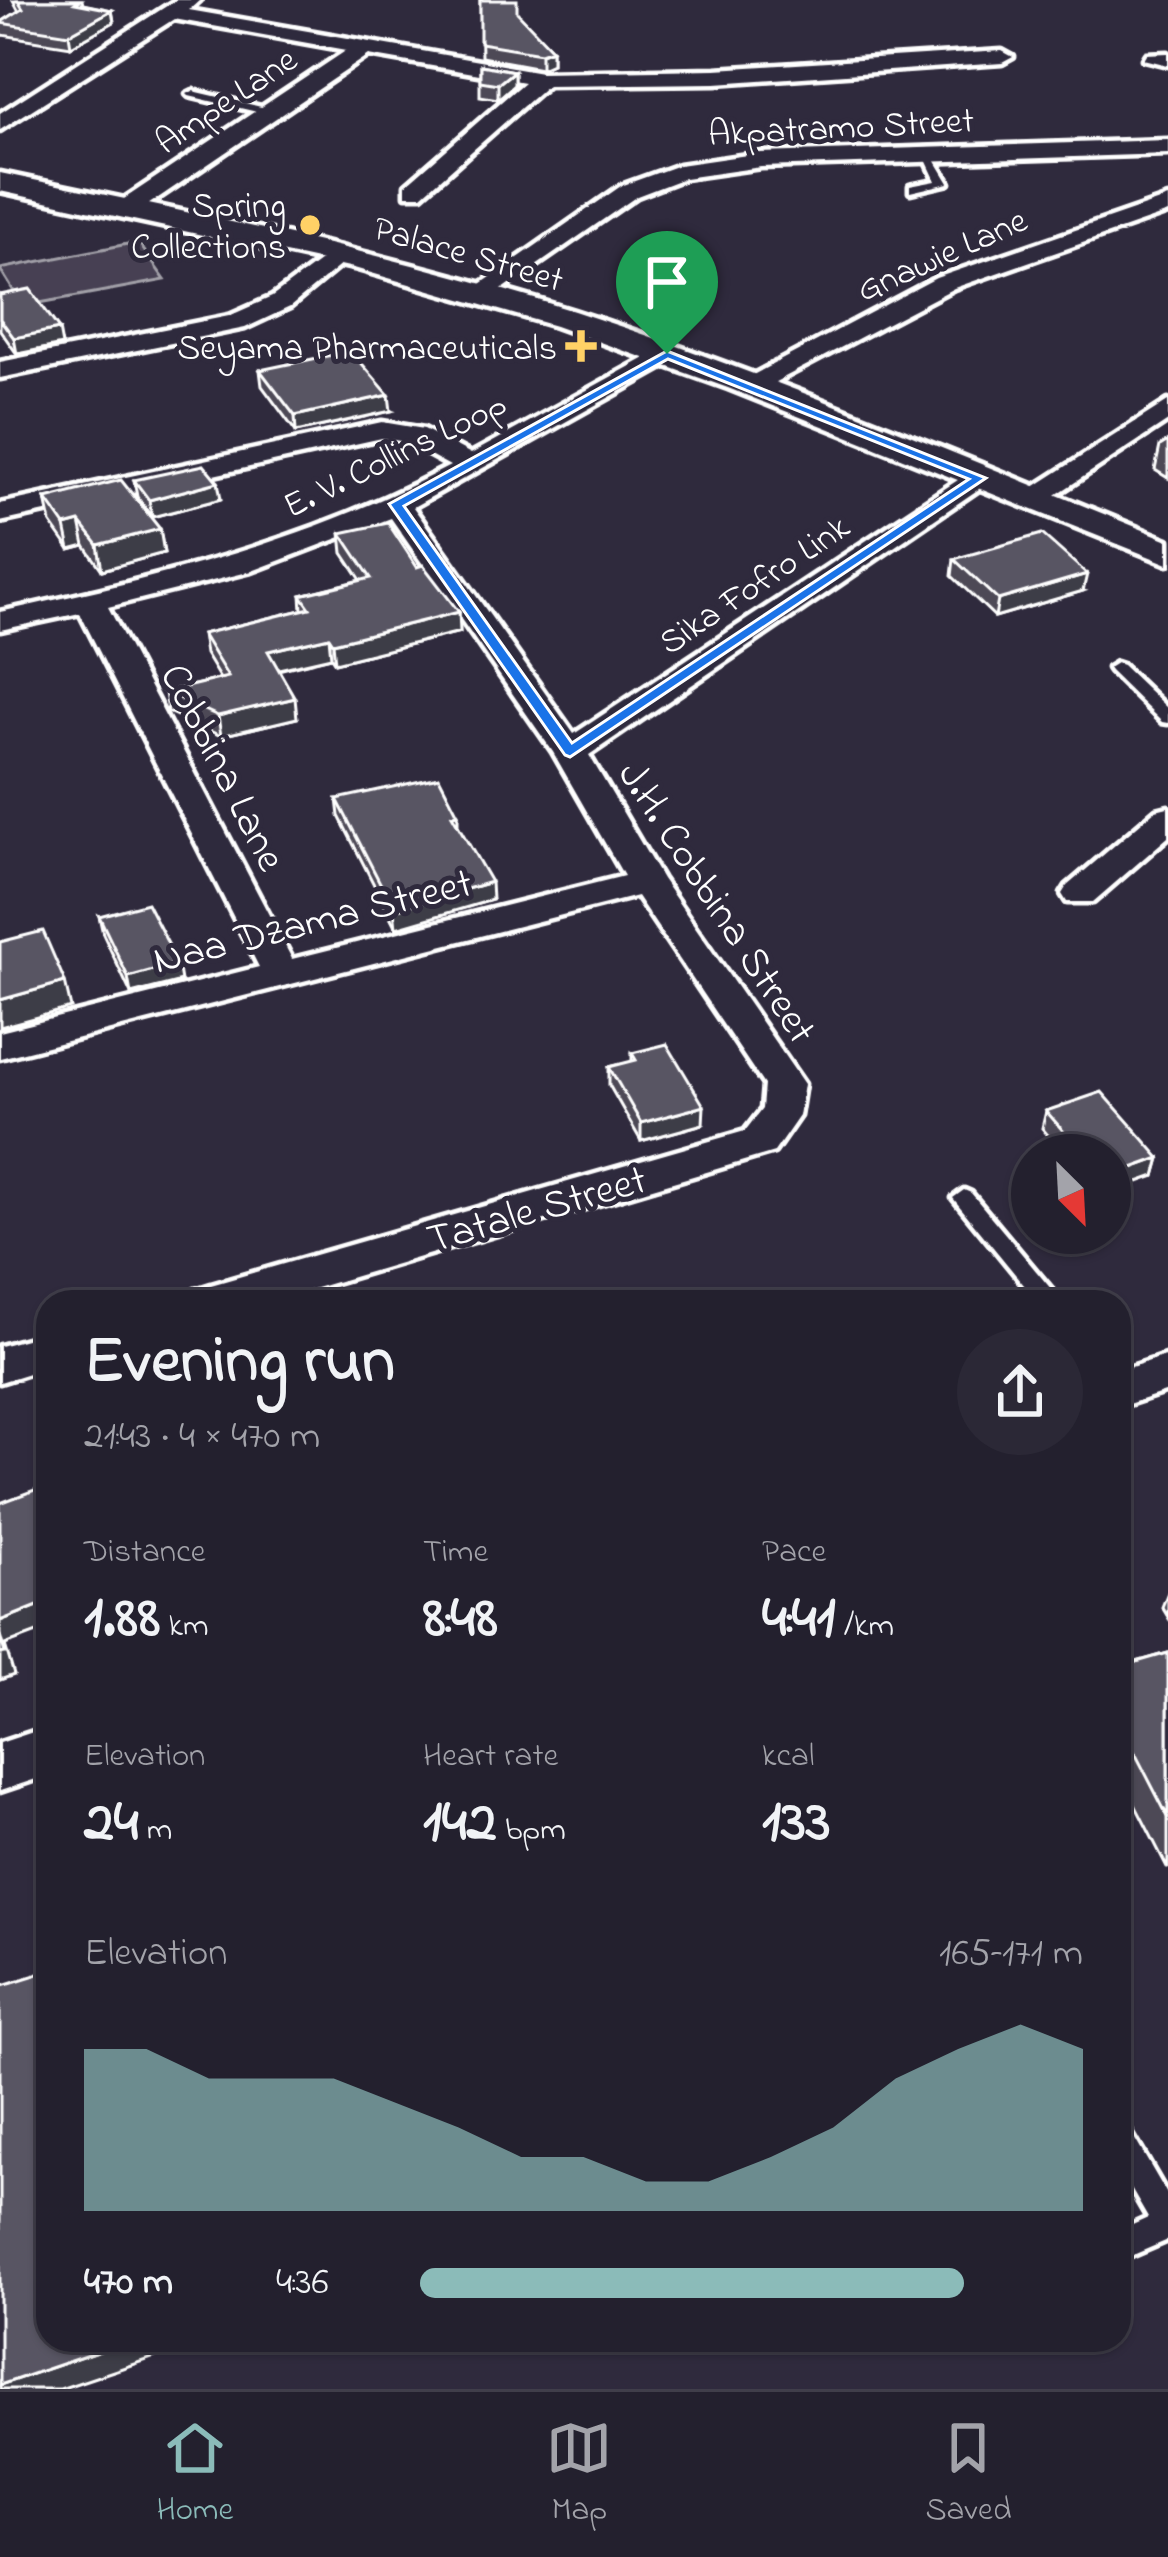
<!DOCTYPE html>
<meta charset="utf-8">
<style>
:root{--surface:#23202e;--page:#2b2836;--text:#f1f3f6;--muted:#a3a3aa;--line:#403e4a;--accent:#8bbbb9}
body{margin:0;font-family:"Indie Flower",sans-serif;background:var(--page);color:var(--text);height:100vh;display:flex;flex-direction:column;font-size:45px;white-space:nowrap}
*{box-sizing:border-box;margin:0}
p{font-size:39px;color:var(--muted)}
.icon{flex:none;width:66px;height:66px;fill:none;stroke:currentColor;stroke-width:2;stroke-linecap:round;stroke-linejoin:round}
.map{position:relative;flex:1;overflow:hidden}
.sheet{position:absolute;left:36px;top:1290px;width:1095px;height:1062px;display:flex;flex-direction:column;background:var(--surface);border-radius:36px;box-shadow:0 3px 9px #0004,0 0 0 3px var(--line)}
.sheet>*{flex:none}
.needle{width:78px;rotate:156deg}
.buttons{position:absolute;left:1011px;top:1134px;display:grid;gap:24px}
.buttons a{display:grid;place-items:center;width:120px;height:120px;border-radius:50%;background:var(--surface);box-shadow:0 3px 9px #0004,0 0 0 3px var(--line);font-size:60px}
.pin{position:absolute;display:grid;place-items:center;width:102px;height:102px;color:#fff;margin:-123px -51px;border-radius:50% 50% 50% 0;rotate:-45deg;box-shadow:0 0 12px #0007}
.pin .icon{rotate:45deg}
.round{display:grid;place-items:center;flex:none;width:126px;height:126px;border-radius:63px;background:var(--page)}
.summary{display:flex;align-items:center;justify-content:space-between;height:204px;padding:0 48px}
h1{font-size:66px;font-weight:700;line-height:90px}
.metrics{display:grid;grid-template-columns:repeat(3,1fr);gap:18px;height:204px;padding:12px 48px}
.metrics div{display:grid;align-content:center}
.metrics b{font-size:60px;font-weight:700}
.metrics small{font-size:33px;font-weight:400}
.metrics p{font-size:33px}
.chart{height:336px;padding:24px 48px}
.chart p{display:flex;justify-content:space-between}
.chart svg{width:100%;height:216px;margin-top:12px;fill:var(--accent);opacity:.7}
ul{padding:0 48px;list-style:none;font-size:39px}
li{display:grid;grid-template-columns:192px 144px 1fr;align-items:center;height:90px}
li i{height:30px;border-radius:15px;background:var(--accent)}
.tab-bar{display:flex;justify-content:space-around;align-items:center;height:168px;border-top:3px solid var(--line);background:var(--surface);font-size:33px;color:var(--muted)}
.tab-bar a{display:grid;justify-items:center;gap:6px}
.tab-bar .current{color:var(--accent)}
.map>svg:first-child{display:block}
.green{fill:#464152;stroke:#a2a0a8;stroke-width:3}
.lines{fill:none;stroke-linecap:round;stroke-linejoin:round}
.service-casing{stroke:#fff;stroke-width:9}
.minor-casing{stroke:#fff;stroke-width:9}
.tertiary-casing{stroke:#fff;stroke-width:9}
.service{fill:#2f2a3d;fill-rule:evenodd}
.minor{fill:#2f2a3d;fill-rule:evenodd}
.tertiary{fill:#2f2a3d;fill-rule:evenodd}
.wall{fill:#4d4956;stroke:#fff;stroke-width:3}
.shaded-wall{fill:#3e3c46;stroke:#fff;stroke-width:3}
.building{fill:#595564;stroke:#fff;stroke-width:3}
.route{fill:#1a73e8;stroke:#fff;stroke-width:3;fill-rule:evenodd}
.poi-dot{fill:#ffd166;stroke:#2f2a3d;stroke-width:4.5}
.labels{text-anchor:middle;stroke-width:10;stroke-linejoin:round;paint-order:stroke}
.far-street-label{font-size:36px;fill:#fff;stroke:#2f2a3d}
.far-poi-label{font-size:36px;fill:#fff;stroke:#2f2a3d;text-anchor:end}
.street-label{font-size:42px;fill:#fff;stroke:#2f2a3d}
</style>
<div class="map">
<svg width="1168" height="2389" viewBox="0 0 1168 2389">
<rect width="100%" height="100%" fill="#2f2a3d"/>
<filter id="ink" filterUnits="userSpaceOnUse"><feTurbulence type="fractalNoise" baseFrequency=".00833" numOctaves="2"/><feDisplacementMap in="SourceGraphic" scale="24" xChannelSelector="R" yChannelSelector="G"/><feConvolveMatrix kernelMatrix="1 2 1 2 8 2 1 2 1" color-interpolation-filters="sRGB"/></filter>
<g filter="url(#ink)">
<polygon class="green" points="138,242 165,280 23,306 0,269"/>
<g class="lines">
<g class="service-casing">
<g id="service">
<polygon points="193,91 274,110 276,112 270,115 189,96 187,94"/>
<polygon points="923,153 931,153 949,183 910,192 910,186 936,181"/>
<polygon points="1116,663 1122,665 1168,709 1168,723 1162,722 1110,671 1108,668"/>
<polygon points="964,1190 971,1193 1062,1302 1038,1302 957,1203 953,1198"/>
<polygon points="1119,2124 1129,2129 1168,2196 1168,2240 1119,2261 1119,2231 1148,2218 1119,2168"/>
</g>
</g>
<g class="minor-casing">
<g id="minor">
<polygon points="176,0 200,0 189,10 541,72 716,69 1002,51 1013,57 1002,63 716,83 547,85 422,195 406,195 406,185 524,82 369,55 136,213 118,213 118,203 347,50 174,19 0,130 0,113"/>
<polygon points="1168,53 1168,65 1144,59 1147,54"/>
<polygon points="1168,140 1168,154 761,167 684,178 637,196 490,298 481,301 468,293 621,186 679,165 761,153"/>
<polygon points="1168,198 1168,213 954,288 760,390 750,392 736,384 936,278"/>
<polygon points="339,247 351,254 348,259 290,307 245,328 0,378 0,362 229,316 272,297"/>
<path d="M 667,346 L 680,354 L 676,360 L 413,507 L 574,734 L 970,472 L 990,472 L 995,478 L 589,755 L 662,879 L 804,1084 L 799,1116 L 774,1152 L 268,1302 L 189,1302 L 195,1290 L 211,1285 L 745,1131 L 762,1109 L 764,1085 L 637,896 L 0,1058 L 0,1032 L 259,967 L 80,613 L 0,630 L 0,612 C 157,578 307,542 450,466 L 406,442 L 382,438 L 0,522 L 0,504 L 382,422 L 424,429 L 471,454 ZM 391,518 L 553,752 L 624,876 L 292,959 L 108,607 L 252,571 Z"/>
<polygon points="1168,401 1168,421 1042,504 1032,507 1017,498"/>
<polygon points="1168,807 1168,837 1093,902 1067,902 1062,894 1067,886 1156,810"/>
<polygon points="48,1333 48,1367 0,1382 0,1346"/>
<polygon points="1168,1355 1168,1391 1119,1407 1119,1371"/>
<polygon points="48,1727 48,1775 0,1791 0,1743"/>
</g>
</g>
<g class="tertiary-casing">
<path id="tertiary" d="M 0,173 C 193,213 386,252 574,311 C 776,376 971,461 1168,540 L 1168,564 L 728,388 L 555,326 L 354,268 L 0,191 Z"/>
</g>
<use href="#service" class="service"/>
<use href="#minor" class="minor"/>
<use href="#tertiary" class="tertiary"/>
</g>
<g class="wall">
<polygon points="13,0 82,0 83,4 112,10 114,22 71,46 2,35 0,23 19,11"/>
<polygon points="480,0 517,13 552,49 552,63 541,68 481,57"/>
<polygon points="480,65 514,71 514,85 498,99 480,96"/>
<polygon points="0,295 62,345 17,354 0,330"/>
<polygon points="260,370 391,411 296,432 262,386"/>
<polygon points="1168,441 1168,478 1155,470 1160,446"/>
<polygon points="134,480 221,499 152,517 137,497"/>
<polygon points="46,499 160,529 164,553 102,570 85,546 70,550 51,523"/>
<polygon points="341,533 417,567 459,612 460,632 335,663 331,657 278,670 297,718 221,736 168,712 165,692 220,679 205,654 202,634 302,610 301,595 361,580 343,553"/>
<polygon points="954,559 1083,591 995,617 952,576"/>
<polygon points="337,799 458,814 458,825 492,900 396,928 339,816"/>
<polygon points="99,916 181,981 131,994 103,934"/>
<polygon points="632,1053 703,1124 641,1141 609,1085 609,1067 632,1062"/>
<polygon points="1046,1111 1160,1158 1155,1176 1110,1155 1064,1155 1042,1128"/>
<polygon points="1168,1592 1168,1617 1162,1607"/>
<polygon points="1168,1653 1168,1869 1119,1773 1119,1667"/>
</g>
<g class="shaded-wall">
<polygon points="112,10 114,22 71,46 69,34"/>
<polygon points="552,49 552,63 541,68 541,53"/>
<polygon points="514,71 514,85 498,99 498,84"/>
<polygon points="59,329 62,345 17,354 14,338"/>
<polygon points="389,395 391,411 296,432 295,416"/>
<polygon points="218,482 221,499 152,517 149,500"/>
<polygon points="80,522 85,546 70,550 65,526"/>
<polygon points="160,529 164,553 102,570 98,545"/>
<polygon points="1087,574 1083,591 995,617 998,600"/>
<polygon points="459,612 460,632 335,663 333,643"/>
<polygon points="329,637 331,657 270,671 268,651"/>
<polygon points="295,698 297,718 221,736 218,716"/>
<polygon points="491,882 492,900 396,928 394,910"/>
<polygon points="178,963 181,981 131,994 128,977"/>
<polygon points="65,982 71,1008 0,1027 0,1000"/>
<polygon points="704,1106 703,1124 641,1141 641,1123"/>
<polygon points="1160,1158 1155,1176 1110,1192 1110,1176"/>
<polygon points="48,1602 48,1629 5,1645 14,1675 0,1680 0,1621"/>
<polygon points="132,2340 174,2340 176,2350 60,2389 0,2389 0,2385"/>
</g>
<g class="building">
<polygon points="18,0 80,0 75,3 112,10 69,34 0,23 23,8"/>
<polygon points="480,0 517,0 517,12 552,49 541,53 480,43"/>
<polygon points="480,65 514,71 498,84 480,81"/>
<polygon points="30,289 59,329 14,338 0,319 0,295"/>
<polygon points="351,351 389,395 295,416 260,370"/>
<polygon points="204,465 218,482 149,500 134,480"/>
<polygon points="121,480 160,529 98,545 80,522 65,526 46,499"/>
<polygon points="388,523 417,567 423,565 459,612 333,643 329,637 268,651 295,698 218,716 165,692 228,677 202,634 310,608 301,595 371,578 341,533"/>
<polygon points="1042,534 1087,574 998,600 954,559"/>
<polygon points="439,777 458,814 452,815 491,882 394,910 337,799"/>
<polygon points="147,903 178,963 128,977 99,916"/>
<polygon points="43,931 65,982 0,1000 0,942"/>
<polygon points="667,1044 704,1106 641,1123 609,1067 636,1060 632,1053"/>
<polygon points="1102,1092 1160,1158 1110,1176 1110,1155 1084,1155 1046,1111"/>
<polygon points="48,1485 48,1602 0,1621 0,1503"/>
<polygon points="0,1635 5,1653 0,1654"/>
<polygon points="1168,1653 1168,1817 1119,1722 1119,1667"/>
<polygon points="48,1971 48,2340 132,2340 0,2385 0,1986"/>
</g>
</g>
<path class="route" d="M 667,351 L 986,478 L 570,757 L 565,755 L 389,504 ZM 668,359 L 969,479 L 572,743 L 404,506 Z"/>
<g class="poi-dot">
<circle cx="310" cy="225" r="12"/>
<path d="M575 328h12v12h12v12h-12v12h-12v-12h-12v-12h12z"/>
</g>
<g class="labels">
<g class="far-street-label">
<text transform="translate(225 99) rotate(-34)" y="13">Ampe Lane</text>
<text transform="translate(841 125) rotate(-3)" y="13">Akpatramo Street</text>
<text transform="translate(469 252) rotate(16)" y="13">Palace Street</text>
<text transform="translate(941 253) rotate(-24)" y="13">Gnawie Lane</text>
<text transform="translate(394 453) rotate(-26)" y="13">E. V. Collins Loop</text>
<text transform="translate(753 583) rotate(-34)" y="13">Sika Fofro Link</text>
</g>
<g class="far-poi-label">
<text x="286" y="217">Spring<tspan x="286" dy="41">Collections</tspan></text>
<text x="557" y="359">Seyama Pharmaceuticals</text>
</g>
<g class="street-label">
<text transform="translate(225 766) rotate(63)" y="15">Cobbina Lane</text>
<text transform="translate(719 901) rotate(57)" y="15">J.H. Cobbina Street</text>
<text transform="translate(312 919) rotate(-14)" y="15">Naa Dzama Street</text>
<text transform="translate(536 1207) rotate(-16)" y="15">Tatale Street</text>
</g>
</g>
</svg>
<div class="buttons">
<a><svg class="needle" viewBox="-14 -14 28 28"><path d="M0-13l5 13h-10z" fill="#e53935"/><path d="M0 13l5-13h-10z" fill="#a3a3aa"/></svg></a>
</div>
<div class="pin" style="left:667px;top:354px;background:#1e9e55"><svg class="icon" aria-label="arrive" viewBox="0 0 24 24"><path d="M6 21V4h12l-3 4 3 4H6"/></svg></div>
<section class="sheet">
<div class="summary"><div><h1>Evening run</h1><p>21:43 · 4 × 470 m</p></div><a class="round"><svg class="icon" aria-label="share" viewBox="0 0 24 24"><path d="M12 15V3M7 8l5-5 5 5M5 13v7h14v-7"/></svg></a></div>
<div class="metrics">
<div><p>Distance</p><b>1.88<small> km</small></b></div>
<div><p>Time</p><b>8:48</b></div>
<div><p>Pace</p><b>4:41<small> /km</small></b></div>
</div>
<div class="metrics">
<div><p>Elevation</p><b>24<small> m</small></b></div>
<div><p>Heart rate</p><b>142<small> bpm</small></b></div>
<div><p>kcal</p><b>133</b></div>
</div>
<div class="chart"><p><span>Elevation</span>165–171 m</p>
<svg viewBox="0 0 160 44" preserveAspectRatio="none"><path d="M0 44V11L10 11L20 17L30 17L40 17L50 22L60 27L70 33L80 33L90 38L100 38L110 33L120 27L130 17L140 11L150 6L160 11V44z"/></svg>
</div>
<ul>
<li><b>470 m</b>4:36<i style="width:82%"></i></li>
</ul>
</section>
</div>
<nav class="tab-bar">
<a class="current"><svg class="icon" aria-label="home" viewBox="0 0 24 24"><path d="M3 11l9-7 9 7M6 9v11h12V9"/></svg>Home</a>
<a><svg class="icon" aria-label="map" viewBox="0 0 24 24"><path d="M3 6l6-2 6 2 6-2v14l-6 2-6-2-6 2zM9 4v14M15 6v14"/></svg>Map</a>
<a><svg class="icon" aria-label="saved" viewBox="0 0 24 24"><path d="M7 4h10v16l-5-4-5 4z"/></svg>Saved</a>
</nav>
